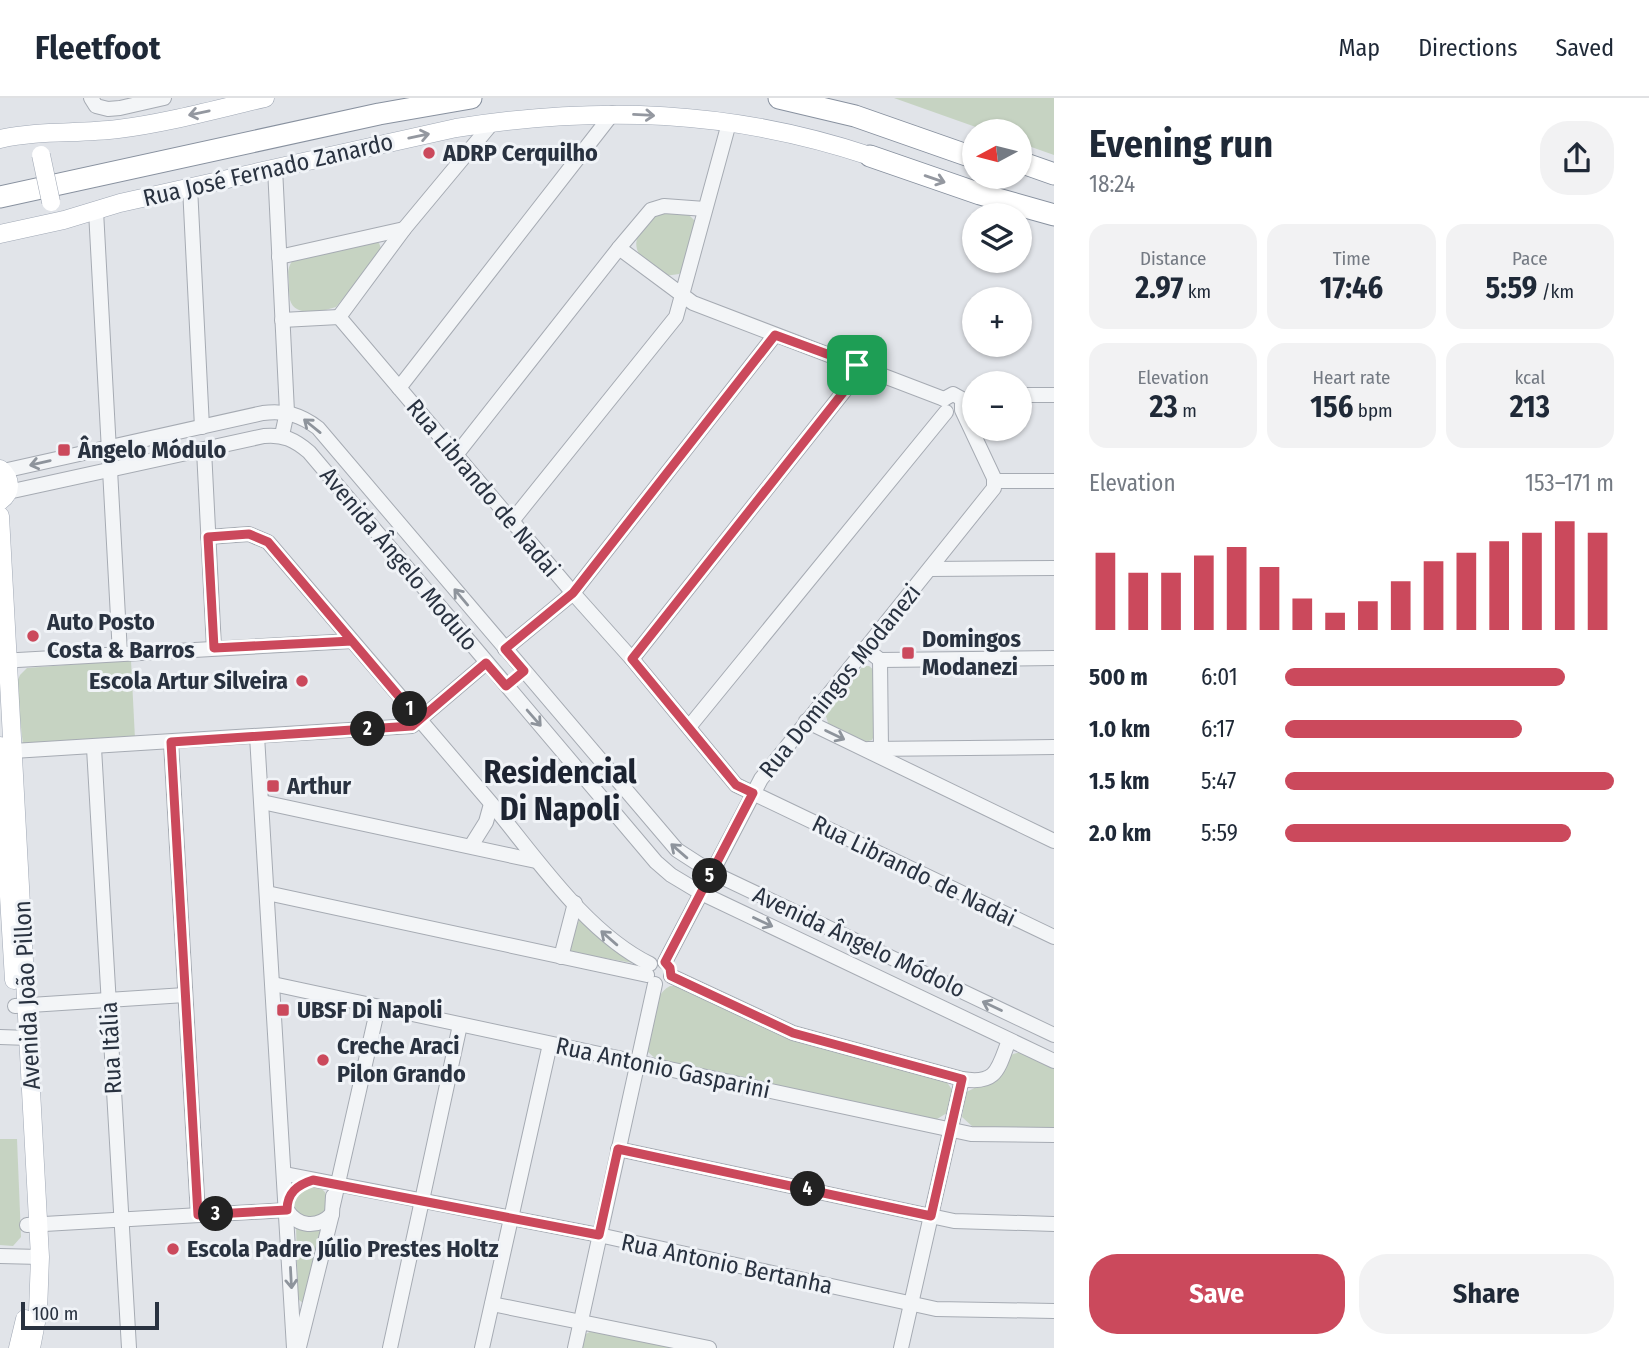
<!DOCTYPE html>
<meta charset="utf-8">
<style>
:root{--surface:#fff;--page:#f2f2f3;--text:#1f2937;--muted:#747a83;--line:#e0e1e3;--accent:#cb495c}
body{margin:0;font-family:"Fira Sans Condensed",sans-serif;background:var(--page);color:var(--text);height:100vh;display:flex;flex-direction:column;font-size:26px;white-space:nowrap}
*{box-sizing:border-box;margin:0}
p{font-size:23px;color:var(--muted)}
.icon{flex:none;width:38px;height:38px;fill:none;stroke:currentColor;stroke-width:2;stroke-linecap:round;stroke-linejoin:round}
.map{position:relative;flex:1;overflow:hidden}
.sheet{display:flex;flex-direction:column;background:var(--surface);width:595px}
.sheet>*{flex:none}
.needle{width:46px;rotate:263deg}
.tools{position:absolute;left:962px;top:21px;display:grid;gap:14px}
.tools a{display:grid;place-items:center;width:70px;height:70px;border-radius:50%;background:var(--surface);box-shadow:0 2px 5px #0004;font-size:35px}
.scale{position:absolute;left:21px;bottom:18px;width:138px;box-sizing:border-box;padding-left:7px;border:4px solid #293240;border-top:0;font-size:19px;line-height:24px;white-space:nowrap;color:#293240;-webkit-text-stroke:5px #f0f3f7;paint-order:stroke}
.pin{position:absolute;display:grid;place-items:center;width:60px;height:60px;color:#fff;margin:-30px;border-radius:14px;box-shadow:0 4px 10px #0006}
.km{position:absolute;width:35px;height:35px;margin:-18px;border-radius:50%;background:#222;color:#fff;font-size:19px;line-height:35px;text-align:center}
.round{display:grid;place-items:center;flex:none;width:74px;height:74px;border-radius:28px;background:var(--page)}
.summary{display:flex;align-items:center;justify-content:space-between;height:119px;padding:0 35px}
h1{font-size:38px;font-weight:700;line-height:52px}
.figures{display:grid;grid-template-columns:repeat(3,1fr);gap:10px;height:119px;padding:7px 35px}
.figures div{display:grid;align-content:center;border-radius:18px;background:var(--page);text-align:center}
.figures b{font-size:30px;font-weight:700}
.figures small{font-size:19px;font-weight:400}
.figures p{font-size:19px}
.chart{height:196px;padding:14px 35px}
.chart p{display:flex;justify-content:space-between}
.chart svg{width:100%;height:126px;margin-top:7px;stroke:var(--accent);stroke-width:6}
.action{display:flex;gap:14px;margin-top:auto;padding:14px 35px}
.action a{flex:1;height:80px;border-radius:28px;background:var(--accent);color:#fff;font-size:28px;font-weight:700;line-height:80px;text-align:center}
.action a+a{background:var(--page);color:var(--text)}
ul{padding:0 35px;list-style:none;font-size:23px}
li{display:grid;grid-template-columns:112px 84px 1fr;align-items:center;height:52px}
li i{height:18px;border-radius:9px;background:var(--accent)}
header{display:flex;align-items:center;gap:42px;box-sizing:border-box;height:98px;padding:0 35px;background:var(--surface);border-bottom:2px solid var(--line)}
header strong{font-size:33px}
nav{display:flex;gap:38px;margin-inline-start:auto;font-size:24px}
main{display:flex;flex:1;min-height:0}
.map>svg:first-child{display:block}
.green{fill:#c6d3c2}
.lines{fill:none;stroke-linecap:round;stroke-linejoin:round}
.minor-casing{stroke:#a6abb3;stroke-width:16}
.major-casing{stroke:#a0a8b5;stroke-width:19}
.highway-casing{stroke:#88919f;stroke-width:23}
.minor{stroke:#f3f5f7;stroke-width:14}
.major{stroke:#fff;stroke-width:18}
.highway{stroke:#fff;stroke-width:21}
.major-bridge-casing{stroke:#a0a8b5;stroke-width:19;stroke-linecap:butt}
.major-bridge{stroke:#fff;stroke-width:18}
.oneway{stroke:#9498a0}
.oneway2{stroke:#8e949c}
.route-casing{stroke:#fff;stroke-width:14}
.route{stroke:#cb495c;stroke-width:9}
.poi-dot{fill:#cb495c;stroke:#f0f3f7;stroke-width:2.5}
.labels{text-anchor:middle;stroke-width:6;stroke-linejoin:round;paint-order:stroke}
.poi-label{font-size:24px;font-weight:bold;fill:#293240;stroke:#f0f3f7;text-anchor:start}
.street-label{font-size:24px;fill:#293240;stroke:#f0f3f7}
.district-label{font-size:32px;font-weight:bold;fill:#1c2331;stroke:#f0f3f7}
</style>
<header>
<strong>Fleetfoot</strong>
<nav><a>Map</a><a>Directions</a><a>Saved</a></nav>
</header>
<main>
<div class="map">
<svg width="1054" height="1250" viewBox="0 0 1054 1250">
<rect width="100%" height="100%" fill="#e1e4e9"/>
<g class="green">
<polygon points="894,0 1054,0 1054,57 1020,45 1020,33 987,33"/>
<path d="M 656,115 L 687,115 L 695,123 L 695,131 L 683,172 L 679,176 L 665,178 L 639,156 C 630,139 645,127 656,115 Z"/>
<path d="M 374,144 L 379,145 L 382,153 L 336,209 C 323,213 295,220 290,202 C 289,196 289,189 289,184 C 288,175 287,170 293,162 Z"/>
<polygon points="131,562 135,641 23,647 16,586 20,577 27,570"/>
<polygon points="863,568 869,568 875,573 875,636 872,642 862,645 829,628 825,615 826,610"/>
<polygon points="579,822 583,822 607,846 633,865 570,854 569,850"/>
<path d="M 670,888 L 681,888 L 946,983 L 953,993 L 947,1015 L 937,1021 L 929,1021 L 656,961 L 648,954 L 647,947 C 651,929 652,897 670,888 Z"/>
<polygon points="1021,954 1054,968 1054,1031 973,1029 962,1019 966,994 979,988 1013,956"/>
<polygon points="0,1041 17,1041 21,1139 13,1148 0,1147"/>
<circle cx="311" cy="1104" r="17"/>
<polygon points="296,1128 323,1130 304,1206 298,1201"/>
<polygon points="595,1231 685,1250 580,1250 584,1237"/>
</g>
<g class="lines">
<g class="minor-casing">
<g id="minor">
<polyline points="91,0 96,8 108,11 120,10 164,0"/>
<polyline points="275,70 287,314 282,337"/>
<polyline points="190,89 202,329"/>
<polyline points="96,113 120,556"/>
<polyline points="619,150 693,205 944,301"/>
<polyline points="279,159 404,131"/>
<polyline points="339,219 404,131 493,24"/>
<polyline points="282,222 339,219 573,495 632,561 736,687 1054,839"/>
<polyline points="399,290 613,15"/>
<polyline points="1020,297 1054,297"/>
<polyline points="204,352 214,550"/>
<polyline points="456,357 619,150 651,112 664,108 705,111"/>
<path d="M 3,373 L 263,315 C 285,312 301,317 318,330 L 677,752 L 711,774 L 1054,937"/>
<polyline points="995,383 1054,383"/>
<path d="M 8,394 L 264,338 C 283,336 295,342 309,354 L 656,764 L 671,777 L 701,795 L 1054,963"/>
<polyline points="512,423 676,219 729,25"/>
<path d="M 208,439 L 249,436 L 268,444 C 342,531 416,617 490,704 C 535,758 586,835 650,866"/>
<polyline points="930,471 1054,470"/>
<polyline points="865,550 880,562 1054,560"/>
<polyline points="505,551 573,495 775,237"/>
<polyline points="632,561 853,282 857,267"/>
<polyline points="880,562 881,651"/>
<polyline points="0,563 352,543"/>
<polyline points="806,623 1054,743"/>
<polyline points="689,629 946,314"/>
<polyline points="257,638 294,1250"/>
<polyline points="171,644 198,1117"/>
<polyline points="94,650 129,1250"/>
<polyline points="868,651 1054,649"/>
<polyline points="13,653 412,628 486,565"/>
<polyline points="262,704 536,763"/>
<polyline points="471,748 486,724 491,706"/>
<polyline points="267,795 647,877"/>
<polyline points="561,859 575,805"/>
<polyline points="665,864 761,681 994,390 994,380 962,312 962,301 953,296 944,301"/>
<path d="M 671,878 L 793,935 L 962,981 C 997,987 998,971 1009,942"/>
<polyline points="273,886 971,1036 1054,1037"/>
<polyline points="15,908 185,897"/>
<polyline points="0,939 29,940"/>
<polyline points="618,1051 954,1123 1054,1126"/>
<polyline points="285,1076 599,1137 936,1211 1054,1213"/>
<polyline points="333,1107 378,909"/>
<path d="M 287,1112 C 298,1129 317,1131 332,1116"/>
<polyline points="27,1127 287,1112"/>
<polyline points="0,1158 40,1159"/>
<polyline points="492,1206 709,1250"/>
<polyline points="299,1249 332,1116 333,1098"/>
<polyline points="390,1250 460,927"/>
<polyline points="482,1250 550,946"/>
<polyline points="575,1250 655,886"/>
<polyline points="901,1250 962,981"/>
</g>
</g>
<g class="major-casing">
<g id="major">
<path d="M 0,41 C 39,32 78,36 118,31 C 167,25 217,11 265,0"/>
<path d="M 0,136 L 64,122 L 120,105 L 456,30 C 599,7 732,12 870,58"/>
<path d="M 0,371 C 12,381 12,394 0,403"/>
<polyline points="0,418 40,1159 38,1214 31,1250"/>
<polyline points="0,648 14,882"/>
<polyline points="18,1250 25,1221"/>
</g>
</g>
<g class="highway-casing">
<g id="highway">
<polyline points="779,0 855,18 975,60"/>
<polyline points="870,58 980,96 1054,117"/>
<polyline points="1020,64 1054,76"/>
<polyline points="0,99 379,16 471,0"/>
</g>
</g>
<use href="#minor" class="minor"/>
<use href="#major" class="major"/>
<use href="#highway" class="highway"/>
<g class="major-bridge-casing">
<polyline id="major-bridge" points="41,57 51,104"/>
</g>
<use href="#major-bridge" class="major-bridge"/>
</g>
<defs><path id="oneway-shaft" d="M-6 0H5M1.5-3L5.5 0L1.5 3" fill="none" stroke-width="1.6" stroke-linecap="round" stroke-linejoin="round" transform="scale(1.75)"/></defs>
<g class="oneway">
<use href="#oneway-shaft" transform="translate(199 15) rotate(168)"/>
<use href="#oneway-shaft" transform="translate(644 17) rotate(3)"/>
<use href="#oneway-shaft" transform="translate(419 38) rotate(-12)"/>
<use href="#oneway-shaft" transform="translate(935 81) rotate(19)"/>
</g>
<g class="oneway2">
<use href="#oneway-shaft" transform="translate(312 328) rotate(-141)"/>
<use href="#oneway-shaft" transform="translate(40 365) rotate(167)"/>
<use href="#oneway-shaft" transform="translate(461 499) rotate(-130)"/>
<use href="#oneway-shaft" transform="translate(534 620) rotate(49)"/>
<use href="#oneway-shaft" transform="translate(835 637) rotate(26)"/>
<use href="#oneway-shaft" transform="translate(679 753) rotate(-139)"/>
<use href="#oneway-shaft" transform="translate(763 824) rotate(25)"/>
<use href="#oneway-shaft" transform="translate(609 840) rotate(-139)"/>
<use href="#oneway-shaft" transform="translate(992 908) rotate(-155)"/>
<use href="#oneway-shaft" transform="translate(291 1180) rotate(87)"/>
</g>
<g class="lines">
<g class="route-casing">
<path id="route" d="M 857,267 L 775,237 L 573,495 L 505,551 L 524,573 L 506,588 L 486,565 L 419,622 L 268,444 L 249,436 L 208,439 L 214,550 L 352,543 L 419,622 L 412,628 L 171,644 L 198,1117 L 287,1112 C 287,1095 297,1087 313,1082 L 599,1137 L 618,1051 L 931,1118 L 962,981 L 793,935 L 671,878 L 670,870 L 665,864 L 753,695 L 736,687 L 632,561 L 853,282 L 857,267"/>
</g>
<use href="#route" class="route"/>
</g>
<g class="poi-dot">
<circle cx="429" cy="55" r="7"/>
<rect x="57" y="345" width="14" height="14" rx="3.5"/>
<circle cx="33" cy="538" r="7"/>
<rect x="901" y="548" width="14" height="14" rx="3.5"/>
<circle cx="302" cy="583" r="7"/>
<rect x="266" y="681" width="14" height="14" rx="3.5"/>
<rect x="276" y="905" width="14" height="14" rx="3.5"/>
<circle cx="323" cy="962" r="7"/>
<circle cx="173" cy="1151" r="7"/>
</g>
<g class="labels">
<g class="poi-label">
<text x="443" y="63">ADRP Cerquilho</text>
<text x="78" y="360">Ângelo Módulo</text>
<text x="47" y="532">Auto Posto<tspan x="47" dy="28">Costa &amp; Barros</tspan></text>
<text x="922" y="549">Domingos<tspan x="922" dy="28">Modanezi</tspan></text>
<text x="288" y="591" text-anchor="end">Escola Artur Silveira</text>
<text x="287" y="696">Arthur</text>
<text x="297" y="920">UBSF Di Napoli</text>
<text x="337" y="956">Creche Araci<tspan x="337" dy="28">Pilon Grando</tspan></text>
<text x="187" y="1159">Escola Padre Júlio Prestes Holtz</text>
</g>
<g class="street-label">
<text transform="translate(268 72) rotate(-13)" y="8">Rua José Fernado Zanardo</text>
<text transform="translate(483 390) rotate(50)" y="8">Rua Librando de Nadai</text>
<text transform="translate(399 461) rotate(50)" y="8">Avenida Ângelo Modulo</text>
<text transform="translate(840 583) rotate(-51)" y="8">Rua Domingos Modanezi</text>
<text transform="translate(914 773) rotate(26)" y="8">Rua Librando de Nadai</text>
<text transform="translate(859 844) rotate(25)" y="8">Avenida Ângelo Módolo</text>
<text transform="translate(27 897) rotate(-93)" y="8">Avenida João Pillon</text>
<text transform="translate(111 950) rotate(-93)" y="8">Rua Itália</text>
<text transform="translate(663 970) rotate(12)" y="8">Rua Antonio Gasparini</text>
<text transform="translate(727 1166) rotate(12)" y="8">Rua Antonio Bertanha</text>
</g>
<g class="district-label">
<text x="560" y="685">Residencial<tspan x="560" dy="37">Di Napoli</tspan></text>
</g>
</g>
</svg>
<div class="tools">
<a><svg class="needle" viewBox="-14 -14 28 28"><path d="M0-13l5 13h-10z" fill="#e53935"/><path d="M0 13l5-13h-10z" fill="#747a83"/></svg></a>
<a><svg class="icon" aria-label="layers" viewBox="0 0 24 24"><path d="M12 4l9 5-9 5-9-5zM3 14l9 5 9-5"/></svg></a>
<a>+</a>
<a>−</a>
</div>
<div class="scale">100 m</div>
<div class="pin" style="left:857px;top:267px;background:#1e9e55"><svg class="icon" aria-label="arrive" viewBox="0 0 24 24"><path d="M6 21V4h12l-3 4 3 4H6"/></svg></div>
<b class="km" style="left:410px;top:611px">1</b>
<b class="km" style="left:368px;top:631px">2</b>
<b class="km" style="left:216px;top:1116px">3</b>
<b class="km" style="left:808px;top:1091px">4</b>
<b class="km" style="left:710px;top:778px">5</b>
</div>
<section class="sheet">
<div class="summary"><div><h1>Evening run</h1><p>18:24</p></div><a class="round"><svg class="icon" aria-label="share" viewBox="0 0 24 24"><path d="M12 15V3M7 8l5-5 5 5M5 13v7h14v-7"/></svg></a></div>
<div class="figures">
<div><p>Distance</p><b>2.97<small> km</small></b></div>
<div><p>Time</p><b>17:46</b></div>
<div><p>Pace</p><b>5:59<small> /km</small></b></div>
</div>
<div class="figures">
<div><p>Elevation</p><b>23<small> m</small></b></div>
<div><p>Heart rate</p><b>156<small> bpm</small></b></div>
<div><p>kcal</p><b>213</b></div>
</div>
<div class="chart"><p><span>Elevation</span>153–171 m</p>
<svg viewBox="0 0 160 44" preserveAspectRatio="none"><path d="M5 44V17M15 44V24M25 44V24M35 44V18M45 44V15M55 44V22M65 44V33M75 44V38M85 44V34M95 44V27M105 44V20M115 44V17M125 44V13M135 44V10M145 44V6M155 44V10"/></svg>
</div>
<ul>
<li><b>500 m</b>6:01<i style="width:85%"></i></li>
<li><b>1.0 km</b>6:17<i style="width:72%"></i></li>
<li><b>1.5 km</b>5:47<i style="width:100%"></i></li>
<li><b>2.0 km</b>5:59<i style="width:87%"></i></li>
</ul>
<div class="action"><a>Save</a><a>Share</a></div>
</section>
</main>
